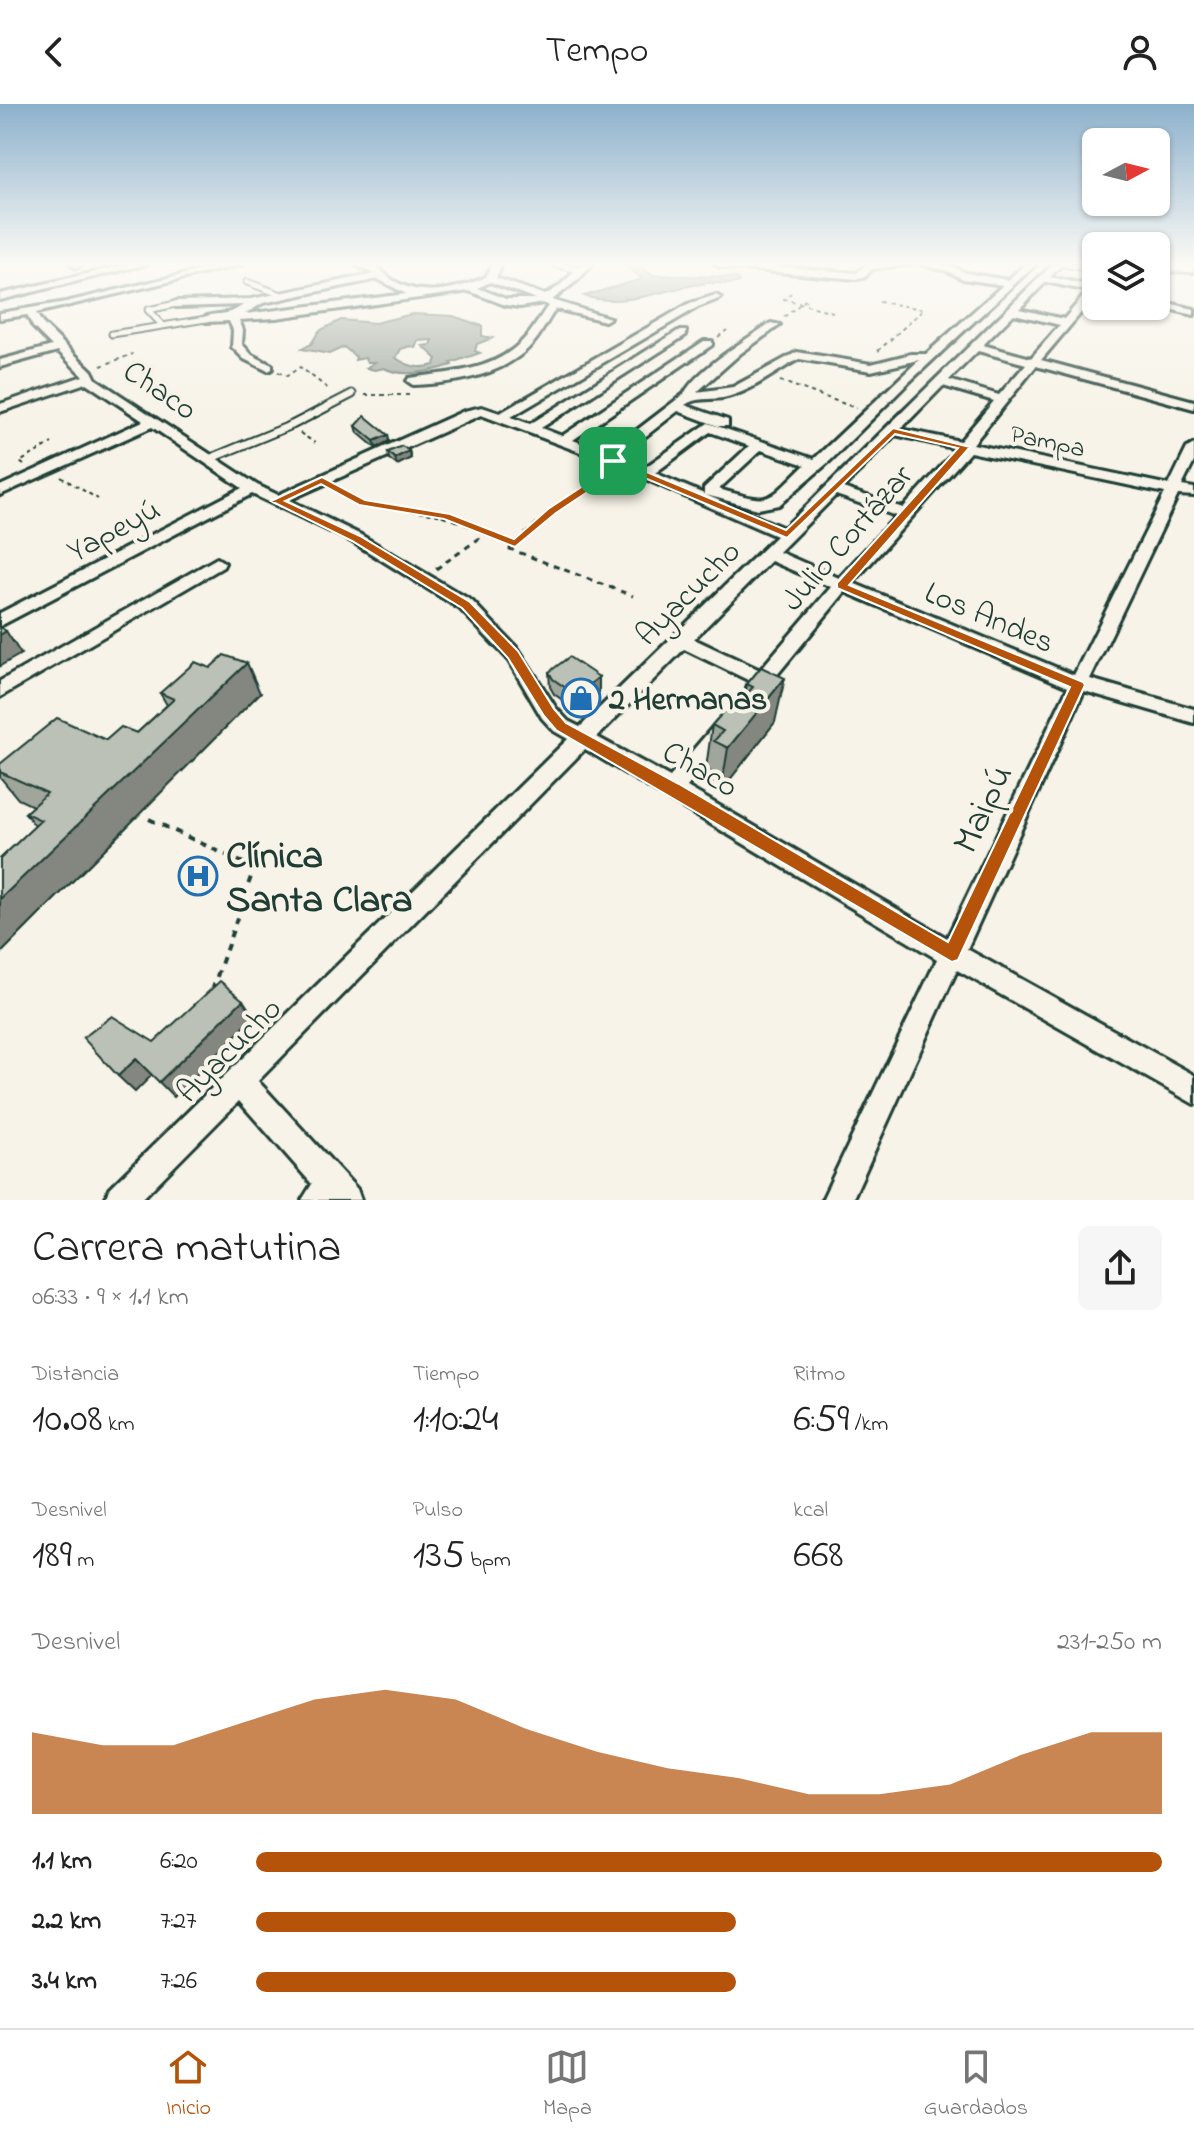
<!DOCTYPE html>
<html lang="es">
<meta charset="utf-8">
<style>
:root{--surface:#fff;--page:#f6f6f6;--text:#222;--muted:#767676;--line:#e0e0e0;--accent:#b45309}
body{margin:0;font-family:"Indie Flower",sans-serif;background:var(--page);color:var(--text);height:100vh;display:flex;flex-direction:column;font-size:30px;white-space:nowrap}
*{box-sizing:border-box;margin:0}
p{font-size:26px;color:var(--muted)}
.icon{flex:none;width:44px;height:44px;fill:none;stroke:currentColor;stroke-width:2;stroke-linecap:round;stroke-linejoin:round}
.map{position:relative;height:1096px;overflow:hidden}
.drawer{display:flex;flex-direction:column;background:var(--surface);flex:1}
.drawer>*{flex:none}
.needle{width:52px;rotate:83deg}
.fabs{position:absolute;left:1082px;top:24px;display:grid;gap:16px}
.fabs a{display:grid;place-items:center;width:88px;height:88px;border-radius:12px;background:var(--surface);box-shadow:0 2px 6px #0004;font-size:40px}
.pin{position:absolute;display:grid;place-items:center;width:68px;height:68px;color:#fff;margin:-34px;border-radius:16px;box-shadow:0 4px 12px #0006}
.round{display:grid;place-items:center;flex:none;width:84px;height:84px;border-radius:12px;background:var(--page)}
.overview{display:flex;align-items:center;justify-content:space-between;height:136px;padding:0 32px}
h1{font-size:44px;font-weight:600;line-height:60px}
.stats{display:grid;grid-template-columns:repeat(3,1fr);gap:12px;height:136px;padding:8px 32px}
.stats div{display:grid;align-content:center}
.stats b{font-size:40px;font-weight:600}
.stats small{font-size:22px;font-weight:400}
.stats p{font-size:22px}
.chart{height:224px;padding:16px 32px}
.chart p{display:flex;justify-content:space-between}
.chart svg{width:100%;height:144px;margin-top:8px;fill:var(--accent);opacity:.7}
ul{padding:0 32px;list-style:none;font-size:26px}
li{display:grid;grid-template-columns:128px 96px 1fr;align-items:center;height:60px}
li i{height:20px;border-radius:10px;background:var(--accent)}
header{display:flex;justify-content:space-between;align-items:center;height:104px;padding:0 32px;background:var(--surface);font-size:36px;font-weight:600}
.tabs{display:flex;justify-content:space-around;align-items:center;height:112px;border-top:2px solid var(--line);background:var(--surface);font-size:22px;color:var(--muted)}
.tabs a{display:grid;justify-items:center;gap:4px}
.tabs .selected{color:var(--accent)}
.map>svg:first-child{display:block}
.water{fill:#a4ada3;stroke:#6f8077;stroke-width:2;fill-rule:evenodd}
.lines{fill:none;stroke-linecap:round;stroke-linejoin:round}
.lane-far1-casing{stroke:#1f3d34;stroke-width:9}
.lane-casing{stroke:#1f3d34;stroke-width:11}
.street-casing{stroke:#1f3d34;stroke-width:6}
.primary-casing{stroke:#1f3d34;stroke-width:6}
.path-far2{stroke:#1f3d34;stroke-width:2;stroke-dasharray:4 4;stroke-linecap:butt}
.path-far1{stroke:#1f3d34;stroke-width:3;stroke-dasharray:6 6;stroke-linecap:butt}
.path{stroke:#1f3d34;stroke-width:4;stroke-dasharray:7 7;stroke-linecap:butt}
.lane-far1{stroke:#f7f3e8;stroke-width:5}
.lane{stroke:#f7f3e8;stroke-width:7}
.street{fill:#f7f3e8;fill-rule:evenodd}
.primary{fill:#f7f3e8;fill-rule:evenodd}
.wall{fill:#a1a69d;stroke:#1f3d34;stroke-width:2}
.shaded-wall{fill:#83877f;stroke:#1f3d34;stroke-width:2}
.building{fill:#bbc1b6;stroke:#1f3d34;stroke-width:2}
.route{fill:#b45309;stroke:#fff;stroke-width:2;fill-rule:evenodd}
.labels{text-anchor:middle;stroke-width:8;stroke-linejoin:round;paint-order:stroke}
.far-street-label{font-size:26px;fill:#1f3d34;stroke:#f7f3e8}
.street-label{font-size:32px;fill:#1f3d34;stroke:#f7f3e8}
.poi-label{font-size:32px;font-weight:bold;fill:#1f3d34;stroke:#f7f3e8;text-anchor:start}
.near-street-label{font-size:38px;fill:#1f3d34;stroke:#f7f3e8}
.near-poi-label{font-size:38px;font-weight:bold;fill:#1f3d34;stroke:#f7f3e8;text-anchor:start}
</style>
<header><svg class="icon" aria-label="back" viewBox="0 0 24 24"><path d="M15 5l-7 7 7 7"/></svg>Tempo<svg class="icon" aria-label="person" viewBox="0 0 24 24"><circle cx="12" cy="8" r="4"/><path d="M4 21q1-7 8-7t8 7"/></svg></header>
<div class="map">
<svg width="1194" height="1096" viewBox="0 0 1194 1096">
<rect width="100%" height="100%" fill="#f7f3e8"/>
<filter id="ink" filterUnits="userSpaceOnUse"><feTurbulence type="fractalNoise" baseFrequency=".0125" numOctaves="2"/><feDisplacementMap in="SourceGraphic" scale="16" xChannelSelector="R" yChannelSelector="G"/><feConvolveMatrix kernelMatrix="1 2 1 2 8 2 1 2 1" color-interpolation-filters="sRGB"/></filter>
<g filter="url(#ink)">
<g class="water">
<path d="M 625,160 L 636,160 L 653,171 L 726,173 L 737,174 L 739,178 C 729,182 719,178 708,179 C 667,183 626,205 584,192 L 642,175 Z"/>
<path d="M 412,210 L 453,212 L 482,222 L 482,232 L 492,234 L 477,240 L 475,247 L 480,249 L 451,259 L 452,261 C 430,268 403,274 384,264 L 375,266 L 366,264 L 375,258 L 367,258 L 365,254 L 355,256 L 356,253 L 344,243 L 329,250 L 302,245 L 311,240 L 319,227 L 341,216 L 375,219 ZM 433,236 L 431,241 L 423,242 L 437,255 L 434,261 C 420,265 409,263 396,254 L 401,245 L 410,242 L 415,244 L 418,237 Z"/>
</g>
<g class="lines">
<g class="lane-far1-casing">
<g id="lane-far1">
<polyline points="555,160 582,167"/>
<polyline points="1064,160 1096,166"/>
<polyline points="247,178 282,191"/>
<polyline points="162,221 148,206 176,200"/>
<polyline points="112,230 206,215"/>
</g>
</g>
<g class="lane-casing">
<polyline id="lane" points="209,355 292,321 352,290"/>
</g>
<g class="street-casing">
<g id="street">
<polygon points="84,160 76,164 71,161 72,160"/>
<polygon points="130,160 147,160 0,196 0,190"/>
<path d="M 227,160 L 244,160 L 36,209 L 42,219 L 92,267 L 96,275 L 257,381 L 278,391 L 464,307 L 482,303 L 500,309 L 690,199 L 716,191 L 721,194 L 698,203 L 511,313 L 530,320 L 678,227 L 686,227 L 686,231 L 541,324 L 562,332 L 704,237 L 712,237 L 712,241 L 573,336 L 607,349 L 684,290 C 696,266 748,234 771,219 L 780,221 L 741,249 L 697,288 L 733,283 L 797,248 L 871,260 L 911,250 L 926,250 L 1003,181 L 963,175 L 948,167 L 918,160 L 939,160 L 954,163 L 966,169 L 1008,176 L 1025,160 L 1036,160 L 907,280 L 831,356 L 779,401 L 758,405 L 706,391 L 784,424 L 1053,160 L 1063,160 L 1050,173 L 1096,183 L 1096,191 L 1041,256 L 1194,297 L 1194,305 L 1036,262 L 973,340 L 1169,381 L 1187,344 L 1194,340 L 1194,358 L 1182,382 L 1194,384 L 1194,392 L 1178,391 L 1090,575 L 1194,605 L 1194,619 L 1084,587 L 967,845 L 1194,971 L 1194,1000 L 957,866 L 852,1096 L 822,1096 L 937,855 L 585,645 L 258,977 L 357,1085 L 361,1096 L 302,1096 L 312,1080 L 239,997 L 141,1096 L 105,1096 L 109,1085 L 568,635 L 554,627 L 542,614 L 507,554 L 460,505 L 351,437 L 252,390 L 0,522 L 0,509 L 242,384 L 152,323 L 0,391 L 0,382 L 143,317 L 86,279 L 0,308 L 0,300 L 83,272 L 58,247 L 0,263 L 0,256 L 52,242 L 33,223 L 27,211 L 0,215 L 0,209 L 66,198 ZM 1046,178 L 1088,187 L 1064,215 L 1019,205 ZM 1014,210 L 1060,221 L 1031,254 L 983,241 ZM 978,247 L 1026,260 L 999,291 L 949,276 ZM 799,255 L 871,267 L 919,256 L 814,355 L 708,319 L 644,364 L 619,353 L 678,307 L 718,322 L 728,322 L 728,316 L 685,301 C 696,293 710,296 723,294 C 752,288 774,268 799,255 ZM 943,282 L 994,297 L 960,337 L 901,325 ZM 481,311 L 604,357 L 776,432 L 580,623 L 568,617 L 556,604 L 519,546 L 472,497 L 361,431 L 289,396 ZM 710,328 L 749,342 L 704,384 L 704,390 L 655,369 ZM 895,331 L 957,345 L 903,404 L 843,384 ZM 761,346 L 805,361 C 765,399 774,401 719,385 ZM 970,348 L 1165,389 L 1074,571 L 853,479 ZM 836,391 L 896,412 L 839,474 L 779,448 ZM 771,457 L 831,483 L 760,566 L 694,535 ZM 845,488 L 1068,583 L 947,834 L 687,683 L 732,627 L 735,622 L 732,617 L 718,617 L 670,673 L 597,633 L 684,545 L 750,577 L 747,583 L 749,588 L 763,588 Z"/>
<path d="M 354,160 L 378,163 C 406,196 450,189 486,173 L 492,160 L 502,160 L 496,174 L 545,191 L 558,183 L 583,160 L 593,160 L 578,176 L 552,196 L 610,214 L 605,217 L 556,205 C 548,215 543,227 535,237 C 506,272 456,279 413,281 L 407,277 L 409,274 C 452,267 494,269 526,233 C 535,224 540,212 548,202 L 543,199 L 520,203 L 505,201 L 469,187 L 276,214 L 239,216 L 243,226 L 242,240 L 252,251 L 272,261 L 272,265 L 268,267 L 244,255 L 232,243 L 233,226 L 229,217 L 206,218 L 201,215 C 215,206 225,215 243,201 L 176,203 L 171,200 L 176,197 L 251,195 L 374,170 ZM 378,175 L 406,190 L 245,210 L 263,199 ZM 490,178 L 536,195 L 506,195 L 478,184 Z"/>
<polygon points="715,160 753,160 857,169 866,160 911,160 872,165 865,173 857,175 720,163"/>
<polygon points="1156,196 1194,205 1194,211 1156,202"/>
<polygon points="217,454 225,459 223,463 0,593 0,577"/>
</g>
</g>
<g class="primary-casing">
<polygon id="primary" points="1156,160 1194,160 1194,168 1156,167"/>
</g>
<g class="path-far2">
<polyline points="791,189 784,195 833,208"/>
<polyline points="784,213 808,194"/>
<polyline points="718,233 727,226"/>
<polyline points="878,247 924,205 879,198"/>
<polyline points="101,262 133,250"/>
<polyline points="278,268 287,272 300,263 330,286"/>
<polyline points="780,277 856,304"/>
<polyline points="365,291 412,291"/>
<polyline points="300,329 315,339"/>
<polyline points="24,361 20,358 52,339"/>
<polyline points="61,373 98,395"/>
<polyline points="336,384 363,399 450,413"/>
<polyline points="545,413 608,370"/>
</g>
<g class="path-far1">
<polyline points="442,411 515,439 510,445 633,492"/>
<polyline points="515,439 547,411"/>
<polyline points="436,465 487,429"/>
</g>
<g class="path">
<polyline points="149,715 254,764 213,884"/>
<polyline points="222,944 232,952"/>
</g>
<use href="#lane-far1" class="lane-far1"/>
<use href="#lane" class="lane"/>
<use href="#street" class="street"/>
<use href="#primary" class="primary"/>
</g>
<g class="wall">
<polygon points="356,322 388,331 389,337 376,344 358,329"/>
<polygon points="409,347 411,354 397,361 389,355 388,348"/>
<polygon points="761,563 775,618 721,687 708,680 710,667 706,664 712,621 732,607 745,593 747,580"/>
<polygon points="549,568 599,573 599,588 577,606 554,590 550,583"/>
<polygon points="160,589 260,589 0,850 0,755 35,722 25,709 33,702 18,695 0,673 0,660 137,629 167,601"/>
</g>
<g class="shaded-wall">
<polygon points="388,331 389,337 376,344 374,337"/>
<polygon points="409,347 411,354 397,361 395,354"/>
<polygon points="6,527 21,550 0,562 0,531"/>
<polygon points="247,559 260,589 0,850 0,795"/>
<polygon points="599,573 599,588 577,606 576,591"/>
<polygon points="785,574 775,618 721,687 728,644"/>
<polygon points="243,896 254,913 174,993 159,978"/>
<polygon points="136,955 152,971 135,988 118,972"/>
</g>
<g class="building">
<polygon points="365,312 388,331 374,337 356,322"/>
<polygon points="402,342 409,347 395,354 388,348"/>
<polygon points="0,523 6,527 0,531"/>
<polygon points="224,551 247,559 0,795 0,755 41,716 25,709 47,689 0,668 0,660 57,614 106,636 121,623 137,629 174,595 160,589 195,558 210,564"/>
<polygon points="569,553 599,573 576,591 553,575 549,568"/>
<polygon points="761,563 785,574 728,644 714,637 723,627 712,621 727,604 732,607 753,583 747,580"/>
<polygon points="220,877 243,896 159,978 136,955 118,972 83,934 112,912 154,938"/>
</g>
</g>
<linearGradient id="sky" x2="0" y2="1"><stop stop-color="#8db1cc"/><stop offset="0.51" stop-color="#fbfaf5"/><stop offset="1" stop-color="#fbfaf5" stop-opacity="0"/></linearGradient>
<rect width="1194" height="313" fill="url(#sky)"/>
<path class="route" d="M 893,324 L 970,343 L 849,481 L 1083,578 L 1085,581 L 958,856 L 952,858 L 556,626 L 544,612 L 508,554 L 462,504 L 352,437 L 271,397 L 322,373 L 365,396 L 450,410 L 514,435 L 548,405 L 604,368 L 603,362 L 613,354 L 786,426 ZM 895,330 L 958,344 L 837,479 L 837,484 L 1070,583 L 948,838 L 679,680 L 566,619 L 554,605 L 518,547 L 470,498 L 360,432 L 285,397 L 321,380 L 359,401 L 444,415 L 515,443 L 556,409 L 613,371 L 614,361 L 787,434 Z"/>
<defs>
<g id="shop-ring" transform="scale(2)"><circle r="9.5" fill="#f7f3e8" stroke="#1f6fb2" stroke-width="1.5"/><path d="M-5-2.5h2.3a2.7 3.5 0 0 1 5.4 0H5L5.5 6h-11ZM-1.5-2.5h3a1.5 2.3 0 0 0-3 0Z" fill="#1f6fb2"/></g>
<g id="hospital-ring" transform="scale(2)"><circle r="9.5" fill="#f7f3e8" stroke="#1f6fb2" stroke-width="1.5"/><path d="M-5-5h3v3.5h4V-5h3V5h-3V1.5h-4V5h-3Z" fill="#1f6fb2"/></g>
</defs>
<g fill-rule="evenodd">
<use href="#shop-ring" x="581" y="594"/>
<use href="#hospital-ring" x="198" y="772"/>
</g>
<g class="labels">
<g class="far-street-label">
<text transform="translate(1048 336) rotate(12)" y="9">Pampa</text>
</g>
<g class="street-label">
<text transform="translate(161 285) rotate(34)" y="11">Chaco</text>
<text transform="translate(113 425) rotate(-28)" y="11">Yapeyú</text>
<text transform="translate(846 433) rotate(-49)" y="11">Julio Cortázar</text>
<text transform="translate(687 488) rotate(-45)" y="11">Ayacucho</text>
<text transform="translate(990 512) rotate(23)" y="11">Los Andes</text>
<text transform="translate(701 664) rotate(30)" y="11">Chaco</text>
<text transform="translate(228 945) rotate(-45)" y="11">Ayacucho</text>
</g>
<g class="poi-label">
<text x="609" y="605">2 Hermanas</text>
</g>
<g class="near-street-label">
<text transform="translate(981 704) rotate(-65)" y="13">Maipú</text>
</g>
<g class="near-poi-label">
<text x="226" y="763">Clínica<tspan x="226" dy="44">Santa Clara</tspan></text>
</g>
</g>
</svg>
<div class="fabs">
<a><svg class="needle" viewBox="-14 -14 28 28"><path d="M0-13l5 13h-10z" fill="#e53935"/><path d="M0 13l5-13h-10z" fill="#767676"/></svg></a>
<a><svg class="icon" aria-label="layers" viewBox="0 0 24 24"><path d="M12 4l9 5-9 5-9-5zM3 14l9 5 9-5"/></svg></a>
</div>
<div class="pin" style="left:613px;top:357px;background:#1e9e55"><svg class="icon" aria-label="arrive" viewBox="0 0 24 24"><path d="M6 21V4h12l-3 4 3 4H6"/></svg></div>
</div>
<section class="drawer">
<div class="overview"><div><h1>Carrera matutina</h1><p>06:33 · 9 × 1.1 km</p></div><a class="round"><svg class="icon" aria-label="share" viewBox="0 0 24 24"><path d="M12 15V3M7 8l5-5 5 5M5 13v7h14v-7"/></svg></a></div>
<div class="stats">
<div><p>Distancia</p><b>10.08<small> km</small></b></div>
<div><p>Tiempo</p><b>1:10:24</b></div>
<div><p>Ritmo</p><b>6:59<small> /km</small></b></div>
</div>
<div class="stats">
<div><p>Desnivel</p><b>189<small> m</small></b></div>
<div><p>Pulso</p><b>135<small> bpm</small></b></div>
<div><p>kcal</p><b>668</b></div>
</div>
<div class="chart"><p><span>Desnivel</span>231–250 m</p>
<svg viewBox="0 0 160 44" preserveAspectRatio="none"><path d="M0 44V19L10 23L20 23L30 16L40 9L50 6L60 9L70 18L80 25L90 30L100 33L110 38L120 38L130 35L140 26L150 19L160 19V44z"/></svg>
</div>
<ul>
<li><b>1.1 km</b>6:20<i style="width:100%"></i></li>
<li><b>2.2 km</b>7:27<i style="width:53%"></i></li>
<li><b>3.4 km</b>7:26<i style="width:53%"></i></li>
</ul>
</section>
<nav class="tabs">
<a class="selected"><svg class="icon" aria-label="home" viewBox="0 0 24 24"><path d="M3 11l9-7 9 7M6 9v11h12V9"/></svg>Inicio</a>
<a><svg class="icon" aria-label="map" viewBox="0 0 24 24"><path d="M3 6l6-2 6 2 6-2v14l-6 2-6-2-6 2zM9 4v14M15 6v14"/></svg>Mapa</a>
<a><svg class="icon" aria-label="saved" viewBox="0 0 24 24"><path d="M7 4h10v16l-5-4-5 4z"/></svg>Guardados</a>
</nav>
